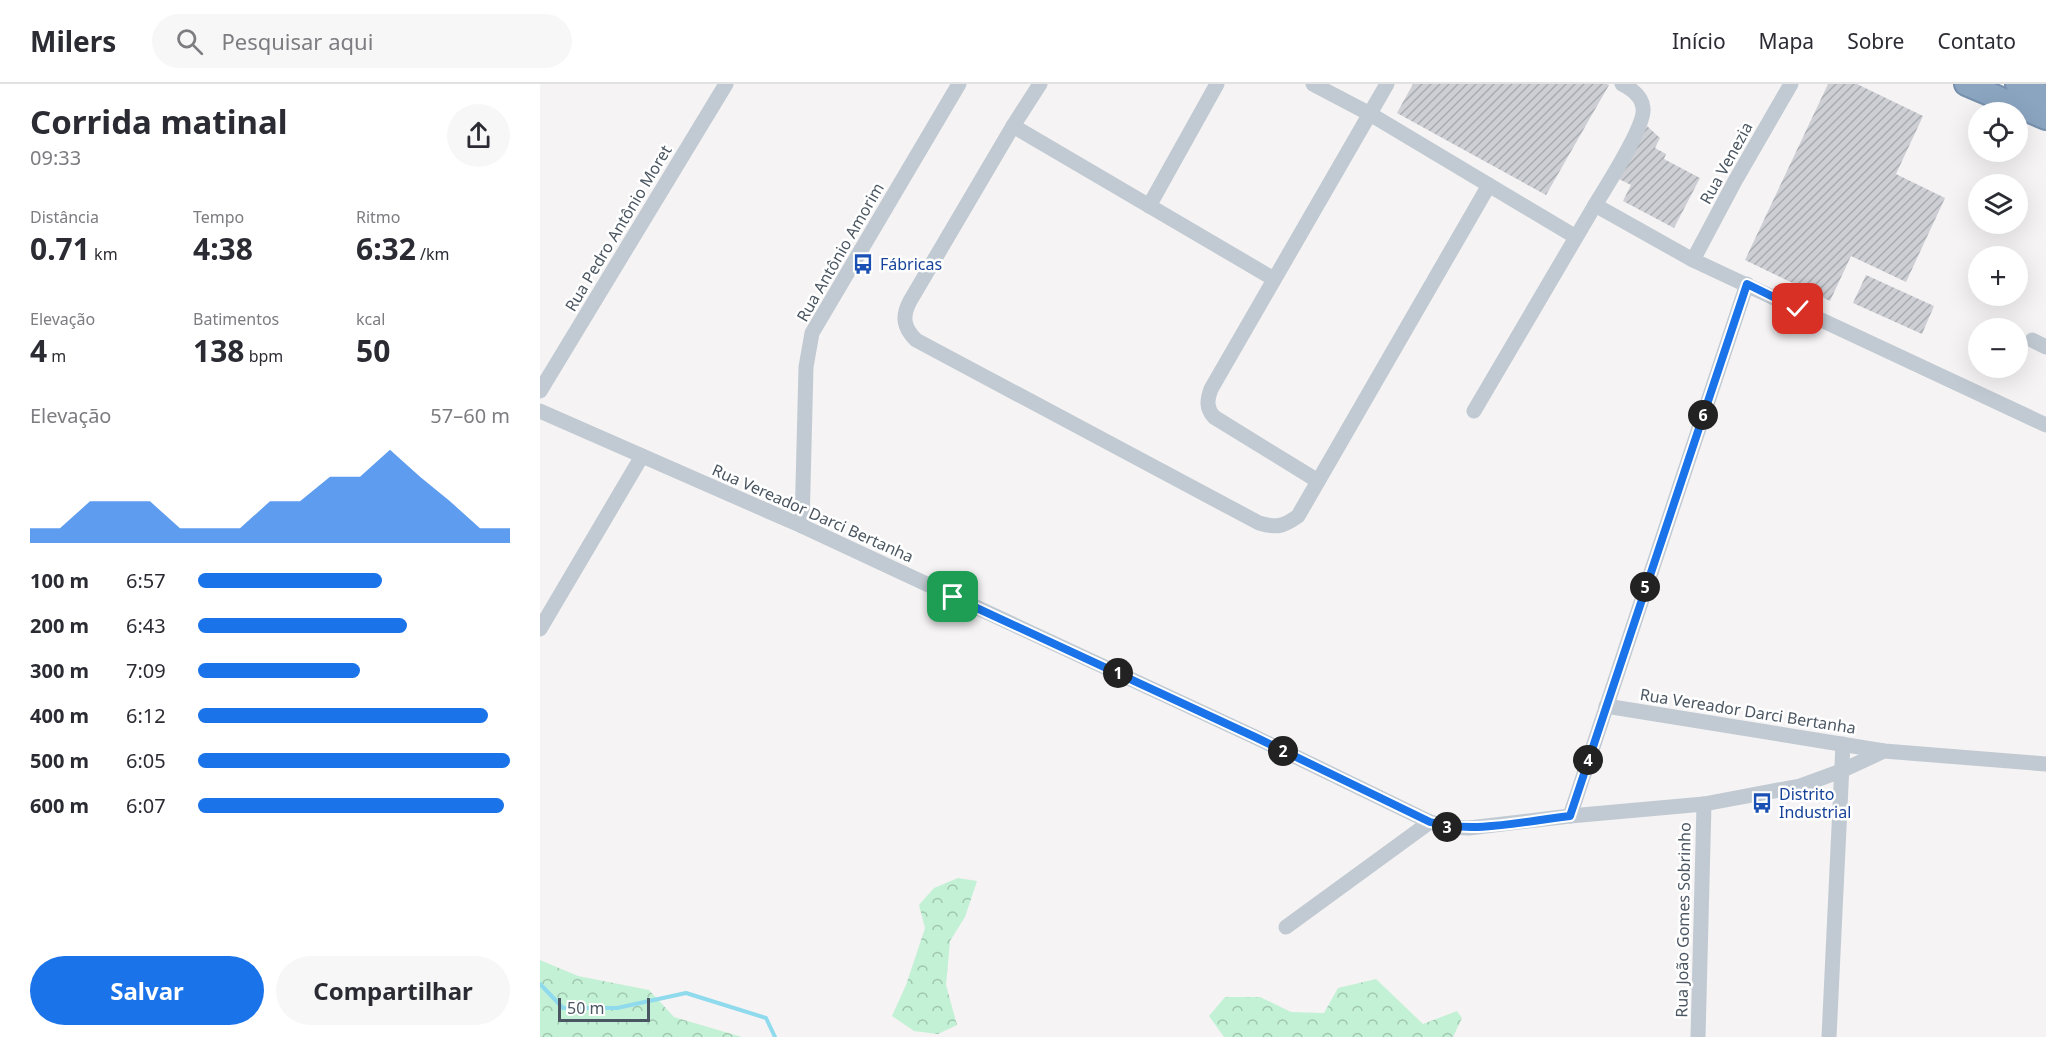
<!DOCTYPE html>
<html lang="pt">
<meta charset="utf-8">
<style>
:root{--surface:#fff;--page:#f7f7f7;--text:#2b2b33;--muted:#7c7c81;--line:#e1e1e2;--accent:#1a73e8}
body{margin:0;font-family:"Noto Sans",sans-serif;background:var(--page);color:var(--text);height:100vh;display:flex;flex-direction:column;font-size:22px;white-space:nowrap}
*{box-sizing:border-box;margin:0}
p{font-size:20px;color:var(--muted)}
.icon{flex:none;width:33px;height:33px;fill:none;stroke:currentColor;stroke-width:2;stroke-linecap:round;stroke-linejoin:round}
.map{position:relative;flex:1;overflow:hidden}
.details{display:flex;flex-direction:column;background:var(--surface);width:540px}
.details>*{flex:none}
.controls{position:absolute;left:1428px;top:18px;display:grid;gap:12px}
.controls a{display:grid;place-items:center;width:60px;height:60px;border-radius:50%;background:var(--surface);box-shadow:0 6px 24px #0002;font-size:30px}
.scale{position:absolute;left:18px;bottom:15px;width:92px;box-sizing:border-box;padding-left:6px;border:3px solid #4a5661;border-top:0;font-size:16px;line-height:21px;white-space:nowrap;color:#4a5661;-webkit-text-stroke:4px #fff;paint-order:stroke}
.pin{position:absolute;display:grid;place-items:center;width:51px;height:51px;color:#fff;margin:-26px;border-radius:12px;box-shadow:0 3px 9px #0006}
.km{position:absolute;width:30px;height:30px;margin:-15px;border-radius:50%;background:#222;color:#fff;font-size:16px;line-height:30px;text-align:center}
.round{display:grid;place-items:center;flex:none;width:63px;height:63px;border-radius:32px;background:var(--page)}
.headline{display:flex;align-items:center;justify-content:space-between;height:102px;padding:0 30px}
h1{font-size:33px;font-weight:700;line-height:45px}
.figures{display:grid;grid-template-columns:repeat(3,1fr);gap:9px;height:102px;padding:6px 30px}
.figures div{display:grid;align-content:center}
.figures b{font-size:30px;font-weight:700}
.figures small{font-size:16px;font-weight:400}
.figures p{font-size:16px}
.chart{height:168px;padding:12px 30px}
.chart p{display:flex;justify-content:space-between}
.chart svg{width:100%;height:108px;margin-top:6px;fill:var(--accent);opacity:.7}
.primary-button{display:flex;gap:12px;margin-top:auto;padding:12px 30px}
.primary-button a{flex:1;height:69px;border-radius:36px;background:var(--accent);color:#fff;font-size:24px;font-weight:700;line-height:69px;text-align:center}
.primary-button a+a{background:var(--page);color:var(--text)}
ul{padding:0 30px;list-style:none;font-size:20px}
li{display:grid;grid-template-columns:96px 72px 1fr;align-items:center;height:45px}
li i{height:15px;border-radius:8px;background:var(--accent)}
header{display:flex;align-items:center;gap:36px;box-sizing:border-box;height:84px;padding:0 30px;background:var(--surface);border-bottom:2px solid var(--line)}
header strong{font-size:28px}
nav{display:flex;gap:33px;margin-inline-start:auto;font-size:21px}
.search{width:420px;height:54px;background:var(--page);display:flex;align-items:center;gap:15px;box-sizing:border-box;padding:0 21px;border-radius:33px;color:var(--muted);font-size:22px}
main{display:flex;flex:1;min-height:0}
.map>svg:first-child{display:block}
.forest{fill:url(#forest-crowns)}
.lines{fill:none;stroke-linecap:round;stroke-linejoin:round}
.stream{stroke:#90daee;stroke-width:4}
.building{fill:url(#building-hatch)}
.highway-casing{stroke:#7690ad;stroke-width:26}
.minor{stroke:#c1cad2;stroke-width:15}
.highway{stroke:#8ba5c1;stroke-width:22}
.route-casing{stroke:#fff;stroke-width:12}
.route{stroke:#1a73e8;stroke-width:8}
.labels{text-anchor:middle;stroke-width:5;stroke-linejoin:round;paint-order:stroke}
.street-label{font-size:16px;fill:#4a5661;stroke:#fff}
.transit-label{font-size:16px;fill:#164399;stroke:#fff;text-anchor:start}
</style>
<header>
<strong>Milers</strong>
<div class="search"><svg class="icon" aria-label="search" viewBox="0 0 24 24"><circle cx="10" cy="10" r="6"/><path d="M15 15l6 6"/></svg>Pesquisar aqui</div>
<nav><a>Início</a><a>Mapa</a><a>Sobre</a><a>Contato</a></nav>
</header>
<main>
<section class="details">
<div class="headline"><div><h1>Corrida matinal</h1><p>09:33</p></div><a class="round"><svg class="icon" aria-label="share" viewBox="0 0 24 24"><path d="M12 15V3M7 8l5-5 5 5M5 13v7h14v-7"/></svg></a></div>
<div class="figures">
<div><p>Distância</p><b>0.71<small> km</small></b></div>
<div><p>Tempo</p><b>4:38</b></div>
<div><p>Ritmo</p><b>6:32<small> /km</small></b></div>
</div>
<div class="figures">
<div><p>Elevação</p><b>4<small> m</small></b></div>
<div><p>Batimentos</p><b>138<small> bpm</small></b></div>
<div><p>kcal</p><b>50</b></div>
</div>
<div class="chart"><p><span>Elevação</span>57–60 m</p>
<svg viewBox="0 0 160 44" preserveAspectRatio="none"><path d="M0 44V38L10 38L20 27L30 27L40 27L50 38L60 38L70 38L80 27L90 27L100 17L110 17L120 6L130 17L140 27L150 38L160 38V44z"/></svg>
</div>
<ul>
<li><b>100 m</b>6:57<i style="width:59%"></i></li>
<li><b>200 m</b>6:43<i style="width:67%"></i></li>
<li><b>300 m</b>7:09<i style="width:52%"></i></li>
<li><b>400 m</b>6:12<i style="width:93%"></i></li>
<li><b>500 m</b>6:05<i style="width:100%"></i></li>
<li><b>600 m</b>6:07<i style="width:98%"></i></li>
</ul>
<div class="primary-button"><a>Salvar</a><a>Compartilhar</a></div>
</section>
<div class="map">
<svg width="1506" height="953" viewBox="0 0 1506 953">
<defs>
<pattern id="forest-crowns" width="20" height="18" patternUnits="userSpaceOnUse" patternTransform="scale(1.5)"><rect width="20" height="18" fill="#c3f1d5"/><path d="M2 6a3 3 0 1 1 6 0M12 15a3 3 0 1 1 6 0" fill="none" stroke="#a0c6b0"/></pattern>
<pattern id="building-hatch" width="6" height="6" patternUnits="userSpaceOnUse" patternTransform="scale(1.5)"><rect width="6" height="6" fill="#cdcfd5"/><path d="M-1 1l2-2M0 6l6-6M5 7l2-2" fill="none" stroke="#a8abb0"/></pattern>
</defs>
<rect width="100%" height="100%" fill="#f5f3f3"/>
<g class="forest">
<polygon points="418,794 437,797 425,833 410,857 406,901 417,941 398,950 374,947 352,932 366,901 385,844 379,821 394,804"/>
<polygon points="0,876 38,892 109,906 134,933 202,953 0,953"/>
<polygon points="836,895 883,940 917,927 922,934 913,953 684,953 669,932 685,913 720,913 751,928 784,929 798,904"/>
</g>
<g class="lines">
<polyline class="stream" points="0,900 23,924 77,924 146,909 226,934 235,953"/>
</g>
<g class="building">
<polygon points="873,0 1067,0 1069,1 1006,111 857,29"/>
<polygon points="1288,0 1317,0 1383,32 1356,90 1405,114 1366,198 1311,172 1290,217 1205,176"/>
<polygon points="1107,42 1120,54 1115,64 1126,70 1124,75 1160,94 1134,144 1083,117 1091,101 1079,95"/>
<polygon points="1326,191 1394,222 1382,250 1313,219"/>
</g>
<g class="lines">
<g class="highway-casing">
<g id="highway">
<polyline points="1426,0 1506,34"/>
<polyline points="1477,0 1506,13"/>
</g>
</g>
<g class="minor">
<path d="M 500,0 L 473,42 L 370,217 C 362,232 363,243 376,256 L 719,439 C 736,444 743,443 758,432 L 949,101"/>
<polyline points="773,0 830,30 1036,153"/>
<polyline points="473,42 734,195"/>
<path d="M 1055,121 C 1066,103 1106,41 1103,24 C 1102,13 1092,5 1082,0"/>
<polyline points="609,122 677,0"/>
<polyline points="1153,176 1195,97 1251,0"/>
<polyline points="1492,256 1506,263"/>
<polyline points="0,307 186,0"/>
<polyline points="0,327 262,442 715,653 890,738 910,743 929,744 1030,732 1164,720 1260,702 1301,687 1344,667"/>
<polyline points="934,327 1055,121 1153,176 1506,341"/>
<path d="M 778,397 L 674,333 C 666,324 667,316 671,305 L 847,0"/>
<polyline points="262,442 266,283 272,249 419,0"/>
<polyline points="0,545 102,372"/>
<polyline points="1066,622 1344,667 1506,680"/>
<polyline points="1030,732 1207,200"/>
<polyline points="746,843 890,738"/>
<polyline points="1158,953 1164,720"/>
<polyline points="1289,953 1303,660"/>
</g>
<use href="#highway" class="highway"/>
</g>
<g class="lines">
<g class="route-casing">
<path id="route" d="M 413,513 L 715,653 L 890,738 C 935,750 984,737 1030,732 L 1207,200 L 1258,225"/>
</g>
<use href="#route" class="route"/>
</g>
<defs>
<g id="bus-bare" transform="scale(1.62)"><path d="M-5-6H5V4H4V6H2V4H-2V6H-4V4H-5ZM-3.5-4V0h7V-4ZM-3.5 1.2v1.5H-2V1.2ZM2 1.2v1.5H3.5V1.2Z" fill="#1a4fb4" stroke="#fff" stroke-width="2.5" paint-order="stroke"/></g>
</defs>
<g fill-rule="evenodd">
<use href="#bus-bare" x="323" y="180"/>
<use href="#bus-bare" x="1222" y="719"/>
</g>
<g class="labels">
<g class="street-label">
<text transform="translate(1186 79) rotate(-61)" y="6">Rua Venezia</text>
<text transform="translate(78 144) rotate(-59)" y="6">Rua Pedro Antônio Moret</text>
<text transform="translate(300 168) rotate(-60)" y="6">Rua Antônio Amorim</text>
<text transform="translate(273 429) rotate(24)" y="6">Rua Vereador Darci Bertanha</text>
<text transform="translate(1208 627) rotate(9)" y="6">Rua Vereador Darci Bertanha</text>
<text transform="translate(1143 836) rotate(-89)" y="6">Rua João Gomes Sobrinho</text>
</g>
<g class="transit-label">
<text x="340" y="186">Fábricas</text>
<text x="1239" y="716">Distrito<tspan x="1239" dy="18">Industrial</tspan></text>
</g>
</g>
</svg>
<div class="controls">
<a><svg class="icon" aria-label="locate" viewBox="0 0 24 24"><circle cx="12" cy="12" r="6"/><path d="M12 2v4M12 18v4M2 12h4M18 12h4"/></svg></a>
<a><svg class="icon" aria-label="layers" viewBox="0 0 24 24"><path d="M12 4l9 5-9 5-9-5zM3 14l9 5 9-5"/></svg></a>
<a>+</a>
<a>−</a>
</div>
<div class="scale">50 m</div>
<div class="pin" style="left:413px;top:513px;background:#1e9e55"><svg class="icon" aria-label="arrive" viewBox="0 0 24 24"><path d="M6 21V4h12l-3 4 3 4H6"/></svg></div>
<div class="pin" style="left:1258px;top:225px;background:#d93025"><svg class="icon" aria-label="check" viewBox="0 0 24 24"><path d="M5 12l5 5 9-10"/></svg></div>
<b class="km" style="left:578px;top:589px">1</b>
<b class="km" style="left:743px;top:667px">2</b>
<b class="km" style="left:907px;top:743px">3</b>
<b class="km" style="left:1048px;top:676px">4</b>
<b class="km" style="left:1105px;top:503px">5</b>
<b class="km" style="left:1163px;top:331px">6</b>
</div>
</main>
